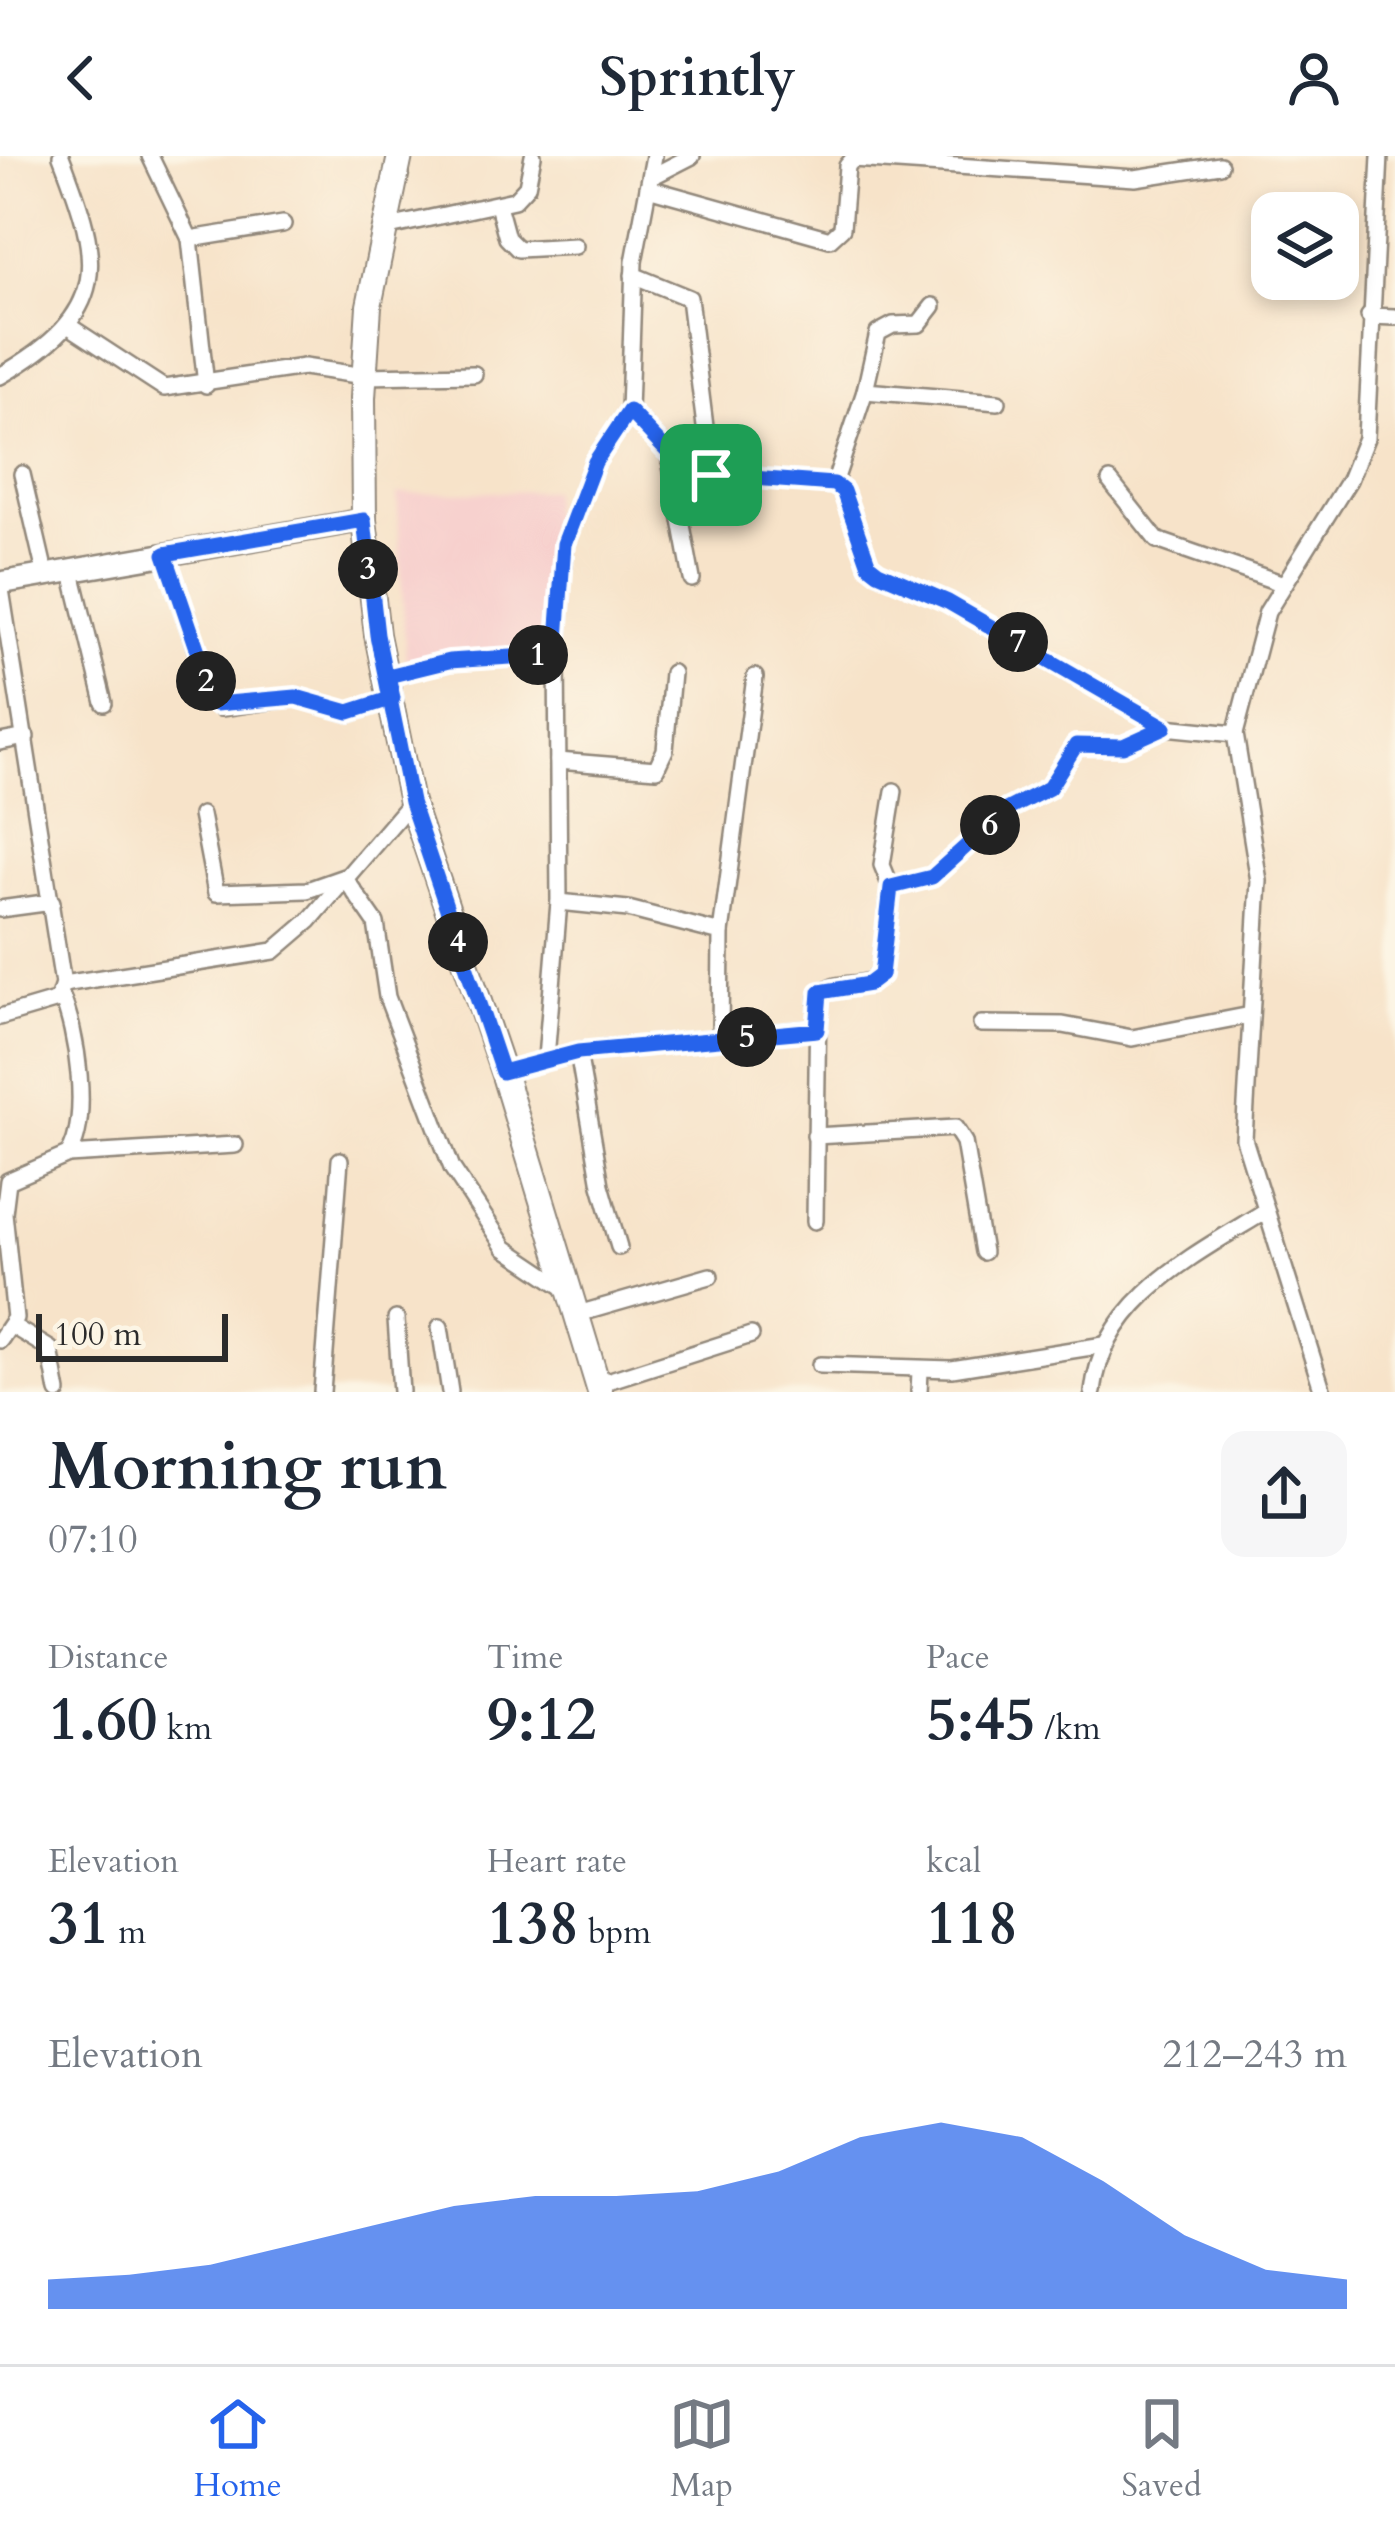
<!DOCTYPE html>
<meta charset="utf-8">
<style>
:root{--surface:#fff;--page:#f6f6f7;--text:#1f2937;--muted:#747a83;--line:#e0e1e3;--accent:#2563eb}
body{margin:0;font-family:Cardo,serif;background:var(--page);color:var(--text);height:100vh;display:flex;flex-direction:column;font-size:45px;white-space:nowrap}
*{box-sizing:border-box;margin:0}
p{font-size:39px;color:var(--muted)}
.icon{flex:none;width:66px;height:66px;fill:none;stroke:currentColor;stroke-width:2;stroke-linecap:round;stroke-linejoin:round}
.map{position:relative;height:1236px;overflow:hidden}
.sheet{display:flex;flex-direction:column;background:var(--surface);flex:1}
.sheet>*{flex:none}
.tools{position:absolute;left:1251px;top:36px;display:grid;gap:24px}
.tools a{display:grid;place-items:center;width:108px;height:108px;border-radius:24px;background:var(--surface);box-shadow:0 6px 18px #0003;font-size:60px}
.scale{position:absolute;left:36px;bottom:30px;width:192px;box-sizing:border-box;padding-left:12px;border:6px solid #2b2b2b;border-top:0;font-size:33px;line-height:42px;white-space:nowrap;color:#2b2b2b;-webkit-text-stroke:9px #fcf5e5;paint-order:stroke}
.pin{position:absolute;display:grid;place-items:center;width:102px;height:102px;color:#fff;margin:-51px;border-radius:24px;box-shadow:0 6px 18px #0006}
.km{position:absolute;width:60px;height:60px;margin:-30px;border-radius:50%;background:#222;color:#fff;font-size:33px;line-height:60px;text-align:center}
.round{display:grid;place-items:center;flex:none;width:126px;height:126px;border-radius:24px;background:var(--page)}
.headline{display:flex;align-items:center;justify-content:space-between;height:204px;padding:0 48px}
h1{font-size:66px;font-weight:600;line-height:90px}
.stats{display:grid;grid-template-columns:repeat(3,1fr);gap:18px;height:204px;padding:12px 48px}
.stats div{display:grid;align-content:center}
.stats b{font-size:60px;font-weight:600}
.stats small{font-size:33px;font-weight:400}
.stats p{font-size:33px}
.chart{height:336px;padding:24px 48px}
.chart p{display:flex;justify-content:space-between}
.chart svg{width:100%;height:216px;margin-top:12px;fill:var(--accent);opacity:.7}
header{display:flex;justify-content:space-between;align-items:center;height:156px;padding:0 48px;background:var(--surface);font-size:54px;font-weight:600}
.tabs{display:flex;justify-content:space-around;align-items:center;height:168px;border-top:3px solid var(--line);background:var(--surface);font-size:33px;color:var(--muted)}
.tabs a{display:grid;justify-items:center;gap:6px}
.tabs .active{color:var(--accent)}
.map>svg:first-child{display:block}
.built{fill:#f7d0cd}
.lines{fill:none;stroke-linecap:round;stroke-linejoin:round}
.street-casing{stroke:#91877a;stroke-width:20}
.secondary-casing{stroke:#91877a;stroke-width:26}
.primary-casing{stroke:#91877a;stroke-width:28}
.street{stroke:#fff;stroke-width:15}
.secondary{stroke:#fff;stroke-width:21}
.primary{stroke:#fff;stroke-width:24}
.route-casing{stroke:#fff;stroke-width:24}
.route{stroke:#2563eb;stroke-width:15}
</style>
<header><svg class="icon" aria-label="back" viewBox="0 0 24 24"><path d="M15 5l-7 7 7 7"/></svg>Sprintly<svg class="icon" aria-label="person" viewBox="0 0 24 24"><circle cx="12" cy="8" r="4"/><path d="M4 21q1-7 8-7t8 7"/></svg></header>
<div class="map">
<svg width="1395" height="1236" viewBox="0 0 1395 1236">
<rect width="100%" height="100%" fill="#fcf5e5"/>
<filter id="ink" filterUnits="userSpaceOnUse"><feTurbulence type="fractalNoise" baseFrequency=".00833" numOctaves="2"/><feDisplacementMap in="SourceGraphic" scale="24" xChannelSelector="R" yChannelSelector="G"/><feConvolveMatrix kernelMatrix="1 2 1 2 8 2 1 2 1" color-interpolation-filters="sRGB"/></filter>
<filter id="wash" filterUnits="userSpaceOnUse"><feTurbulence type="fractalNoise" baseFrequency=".004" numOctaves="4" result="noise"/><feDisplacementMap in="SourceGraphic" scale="48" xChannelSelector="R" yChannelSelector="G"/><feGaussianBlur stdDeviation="2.7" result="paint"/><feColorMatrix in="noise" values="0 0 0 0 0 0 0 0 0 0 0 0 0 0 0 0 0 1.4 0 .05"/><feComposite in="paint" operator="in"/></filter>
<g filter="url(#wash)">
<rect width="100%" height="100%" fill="#f7e3c9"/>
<polygon class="built" points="552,335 545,492 406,506 397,338"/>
</g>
<g filter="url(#ink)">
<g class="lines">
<g class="street-casing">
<g id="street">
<polyline points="150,0 190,83 206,229"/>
<polyline points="651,21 692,0"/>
<polyline points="648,32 830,83 842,72 847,10 853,3 1135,22 1220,9"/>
<polyline points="498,49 507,82 518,93 575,90"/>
<polyline points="384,72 514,44 527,30 533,0"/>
<polyline points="190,83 283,68"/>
<polyline points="633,119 689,142 711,319"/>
<polyline points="1369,160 1395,161"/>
<polyline points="69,170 164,232 304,211 364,220 474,218"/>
<path d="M 0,220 C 111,156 103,108 61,0"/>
<polyline points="865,235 998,246"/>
<polyline points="629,255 689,316 834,328 843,335 869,409 878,416 948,446 1165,571 1235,578"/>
<polyline points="669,299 692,423"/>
<polyline points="22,318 46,421"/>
<polyline points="1110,325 1157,384 1281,427"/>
<polyline points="834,328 865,235 878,177 893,169 919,168 933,150"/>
<polyline points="165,397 208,531 221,552 296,541 349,557 393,542"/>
<polyline points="72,416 104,547"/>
<polyline points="388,520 449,505 557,498"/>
<polyline points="0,586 26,581"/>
<polyline points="558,605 656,613 665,594 672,517"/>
<polyline points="201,659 216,737 307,734 344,721 376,767 387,841 452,1012 505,1092 566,1133"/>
<polyline points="891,731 882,709 894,635"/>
<polyline points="559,746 628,753 721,777 720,884"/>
<polyline points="0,753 52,746"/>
<polyline points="721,777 755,521"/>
<polyline points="63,828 274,795 309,765 411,646"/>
<polyline points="0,861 58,844 63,828 0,427"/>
<polyline points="981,868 1063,869 1132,882 1251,859"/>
<polyline points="578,896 601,1029 619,1091"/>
<polyline points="546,902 559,746 557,498 564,388 595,306 629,255 634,106 654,0"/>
<polyline points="503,916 578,896 816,873"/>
<polyline points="815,980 955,972 964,986 983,1096"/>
<polyline points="68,999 235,989"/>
<path d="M 815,1065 L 818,842 C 833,820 862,835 881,819 L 891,731 L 932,721 L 1006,654 L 1049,632 L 1076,589 L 1123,590 L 1165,571"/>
<polyline points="578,1158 710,1120"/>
<polyline points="396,1163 401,1236"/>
<polyline points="14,1171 50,1193 58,1236"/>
<polyline points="440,1171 450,1236"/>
<path d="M 0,1184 L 15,1162 L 4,1057 L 8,1025 L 68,999 C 91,966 77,873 61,839"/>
<polyline points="820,1209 952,1213 1104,1189"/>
<polyline points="598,1228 751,1179"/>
<polyline points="322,1236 340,1004"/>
<polyline points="919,1236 920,1215"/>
<path d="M 1093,1236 C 1103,1144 1193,1100 1264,1056"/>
<polyline points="1323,1236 1244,983 1259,725 1235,578 1267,456 1349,324 1366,282 1380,0"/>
</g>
</g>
<g class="secondary-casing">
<polyline id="secondary" points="0,427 364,364"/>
</g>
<g class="primary-casing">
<polyline id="primary" points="400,0 369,150 363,242 364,364 377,479 411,646 503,916 600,1236"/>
</g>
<use href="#street" class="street"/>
<use href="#secondary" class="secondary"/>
<use href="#primary" class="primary"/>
</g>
</g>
<g class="lines" filter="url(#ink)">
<g class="route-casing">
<polyline id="route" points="711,319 681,310 629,255 595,306 564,388 556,498 449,505 388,520 393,542 349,556 296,541 216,548 165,398 364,364 377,479 411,646 502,916 578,896 817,874 820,836 869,828 881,819 891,731 932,721 1006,654 1049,632 1076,589 1123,590 1165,571 948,446 878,416 869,409 843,335 834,328 711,319"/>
</g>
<use href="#route" class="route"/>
</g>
</svg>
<div class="tools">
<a><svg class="icon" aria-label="layers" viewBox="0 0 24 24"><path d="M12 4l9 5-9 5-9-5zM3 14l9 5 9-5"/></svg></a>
</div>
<div class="scale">100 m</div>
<div class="pin" style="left:711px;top:319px;background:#1e9e55"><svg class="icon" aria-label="arrive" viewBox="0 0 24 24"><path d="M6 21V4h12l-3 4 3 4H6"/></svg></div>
<b class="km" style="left:538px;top:499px">1</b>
<b class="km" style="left:206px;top:525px">2</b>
<b class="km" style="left:368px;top:413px">3</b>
<b class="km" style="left:458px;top:786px">4</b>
<b class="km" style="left:747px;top:881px">5</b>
<b class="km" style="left:990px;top:669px">6</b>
<b class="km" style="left:1018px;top:486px">7</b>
</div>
<section class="sheet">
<div class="headline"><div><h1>Morning run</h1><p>07:10</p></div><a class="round"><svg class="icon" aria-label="share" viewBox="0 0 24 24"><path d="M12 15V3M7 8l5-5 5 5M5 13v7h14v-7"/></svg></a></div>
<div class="stats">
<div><p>Distance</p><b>1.60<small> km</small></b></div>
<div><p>Time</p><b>9:12</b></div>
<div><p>Pace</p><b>5:45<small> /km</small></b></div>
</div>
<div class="stats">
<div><p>Elevation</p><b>31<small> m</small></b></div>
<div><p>Heart rate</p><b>138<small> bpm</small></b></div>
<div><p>kcal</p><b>118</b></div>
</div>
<div class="chart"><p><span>Elevation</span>212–243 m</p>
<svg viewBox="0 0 160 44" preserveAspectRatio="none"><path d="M0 44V38L10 37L20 35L30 31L40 27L50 23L60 21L70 21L80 20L90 16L100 9L110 6L120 9L130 18L140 29L150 36L160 38V44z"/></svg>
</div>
</section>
<nav class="tabs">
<a class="active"><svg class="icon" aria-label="home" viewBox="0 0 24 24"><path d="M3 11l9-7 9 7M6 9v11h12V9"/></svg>Home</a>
<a><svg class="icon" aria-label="map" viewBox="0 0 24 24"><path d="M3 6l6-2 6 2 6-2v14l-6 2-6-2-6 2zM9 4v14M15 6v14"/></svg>Map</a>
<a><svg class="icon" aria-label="saved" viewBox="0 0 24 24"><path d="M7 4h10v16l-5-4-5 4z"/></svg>Saved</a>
</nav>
